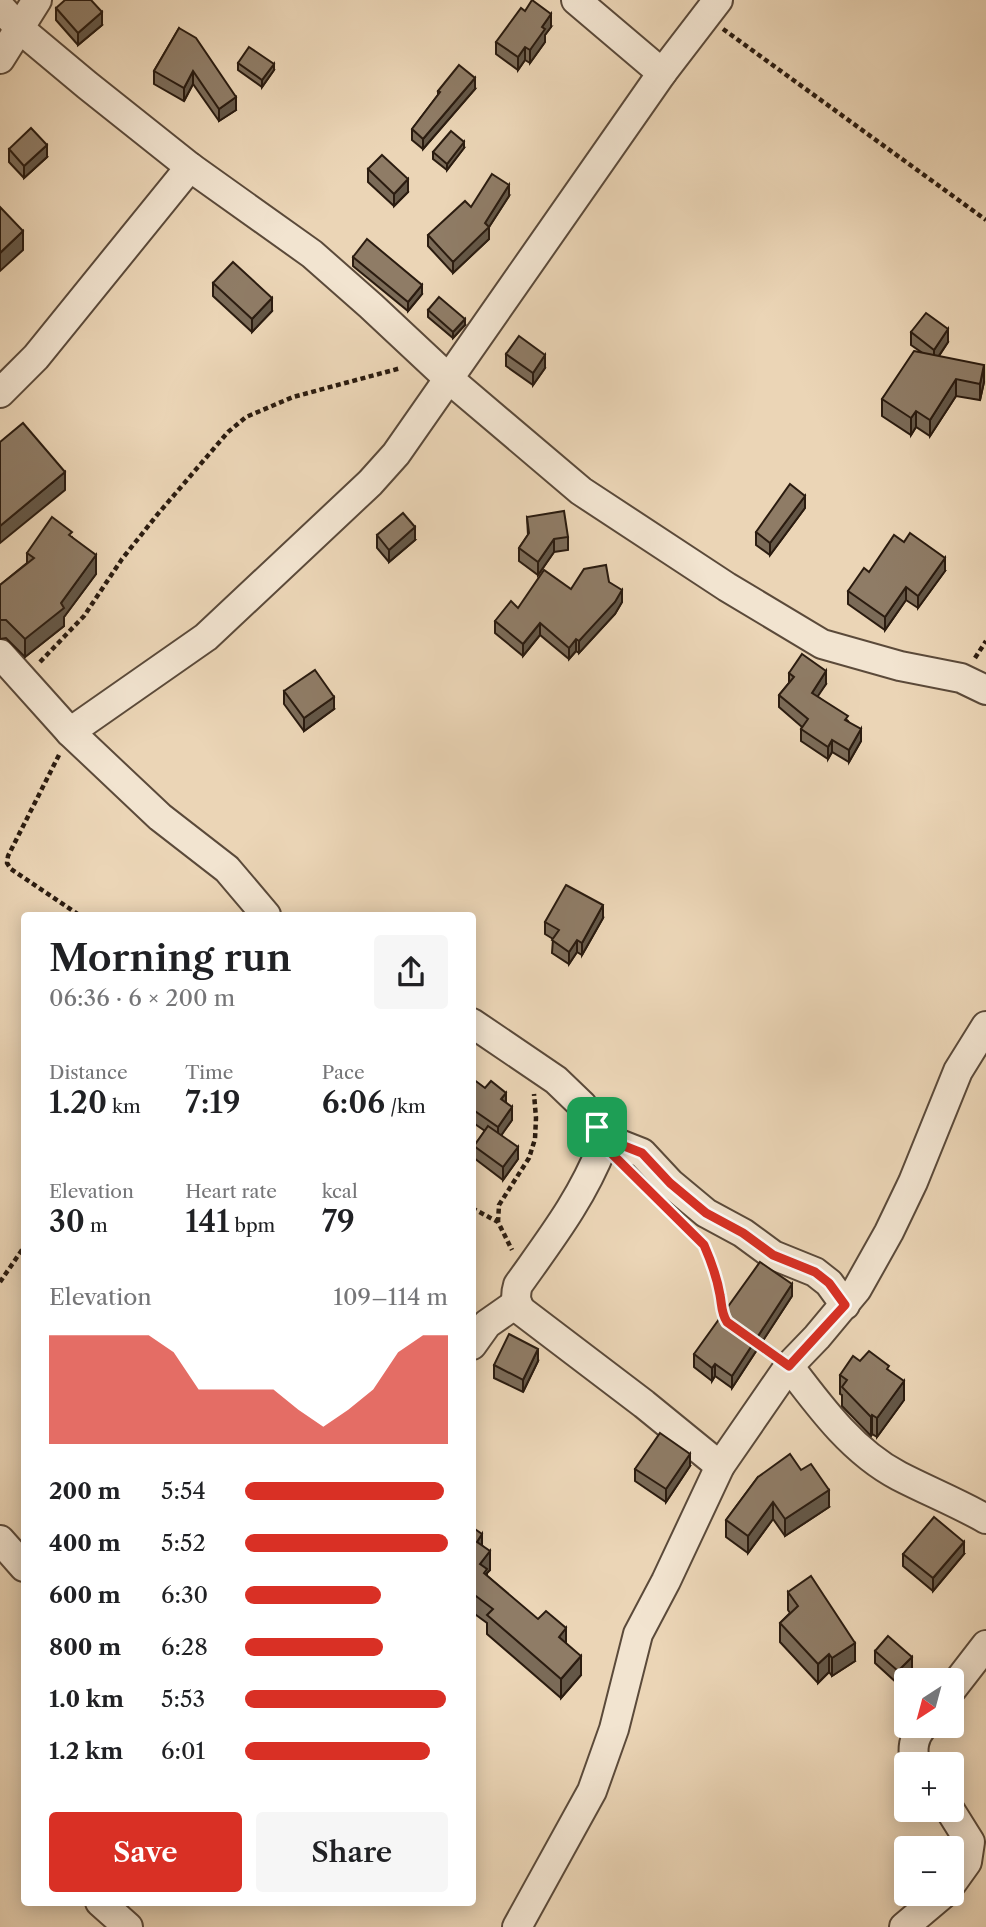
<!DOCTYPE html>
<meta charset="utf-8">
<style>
:root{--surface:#fff;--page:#f6f6f6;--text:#202124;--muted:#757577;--accent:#d93025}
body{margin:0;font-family:"Libre Caslon Text",serif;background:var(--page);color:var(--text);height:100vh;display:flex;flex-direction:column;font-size:26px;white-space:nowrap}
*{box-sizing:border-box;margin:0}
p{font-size:23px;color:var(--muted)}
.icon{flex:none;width:38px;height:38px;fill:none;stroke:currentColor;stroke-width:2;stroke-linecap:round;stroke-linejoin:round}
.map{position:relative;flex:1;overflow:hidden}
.side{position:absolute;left:21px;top:912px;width:455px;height:994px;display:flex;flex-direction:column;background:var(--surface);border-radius:7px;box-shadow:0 4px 18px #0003}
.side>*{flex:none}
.needle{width:46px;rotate:216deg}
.tools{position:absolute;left:894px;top:1668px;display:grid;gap:14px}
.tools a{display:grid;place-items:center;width:70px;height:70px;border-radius:7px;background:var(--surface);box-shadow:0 4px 18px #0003;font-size:35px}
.pin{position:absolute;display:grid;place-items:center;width:60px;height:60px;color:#fff;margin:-30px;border-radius:14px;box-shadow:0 4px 10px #0006}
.round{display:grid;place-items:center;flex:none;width:74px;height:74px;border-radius:7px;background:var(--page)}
.head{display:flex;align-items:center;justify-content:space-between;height:119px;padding:0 28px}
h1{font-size:38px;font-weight:600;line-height:52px}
.metrics{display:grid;grid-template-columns:repeat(3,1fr);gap:10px;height:119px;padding:7px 28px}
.metrics div{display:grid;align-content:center}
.metrics b{font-size:30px;font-weight:600}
.metrics small{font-size:19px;font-weight:400}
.metrics p{font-size:19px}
.chart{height:196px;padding:14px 28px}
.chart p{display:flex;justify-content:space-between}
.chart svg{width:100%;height:126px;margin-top:7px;fill:var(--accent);opacity:.7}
.cta{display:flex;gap:14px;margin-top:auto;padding:14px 28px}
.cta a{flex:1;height:80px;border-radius:7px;background:var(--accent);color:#fff;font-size:28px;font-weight:600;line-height:80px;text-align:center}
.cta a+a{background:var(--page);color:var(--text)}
ul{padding:0 28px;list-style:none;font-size:23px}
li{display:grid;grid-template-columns:112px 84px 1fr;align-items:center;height:52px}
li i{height:18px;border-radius:9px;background:var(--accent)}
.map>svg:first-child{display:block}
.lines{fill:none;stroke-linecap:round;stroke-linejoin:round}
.minor-casing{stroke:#5b4a3a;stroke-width:32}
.path{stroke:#2b1c10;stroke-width:4.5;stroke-dasharray:5 3.5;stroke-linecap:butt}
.minor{stroke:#f2e4d0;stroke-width:28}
.wall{fill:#7b6b58;stroke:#2b1c10;stroke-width:2}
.shaded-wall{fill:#645747;stroke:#2b1c10;stroke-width:2}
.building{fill:#8f7c66;stroke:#2b1c10;stroke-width:2}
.route-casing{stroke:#fff;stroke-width:14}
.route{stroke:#d93025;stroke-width:9}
</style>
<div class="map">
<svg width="986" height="1927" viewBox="0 0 986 1927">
<rect width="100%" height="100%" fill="#ebd5b6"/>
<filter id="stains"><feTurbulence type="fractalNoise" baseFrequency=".00286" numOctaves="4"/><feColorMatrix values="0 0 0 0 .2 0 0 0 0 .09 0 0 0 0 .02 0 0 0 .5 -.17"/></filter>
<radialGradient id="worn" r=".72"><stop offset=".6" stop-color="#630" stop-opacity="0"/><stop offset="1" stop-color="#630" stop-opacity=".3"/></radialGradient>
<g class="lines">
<g class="minor-casing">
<g id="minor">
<polyline points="576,0 662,73"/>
<polyline points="0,7 20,29 87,85 190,167 312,254 371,306 449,379 581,491 727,587 822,644 900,666 961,678 986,690"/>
<polyline points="0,59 37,0"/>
<polyline points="0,393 36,357 190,167"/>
<polyline points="0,654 70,732 160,817 227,869 266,915"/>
<polyline points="70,732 206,637 370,483 396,454 662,73 718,0"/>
<polyline points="472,1023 556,1080 582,1105 597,1127 614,1142 642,1153 670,1183 706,1213 743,1233 773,1255 815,1272 829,1283 845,1305"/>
<path d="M 597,1127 L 603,1145 C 581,1200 552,1237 518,1285 C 515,1295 515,1304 523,1312 L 644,1404 L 720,1466"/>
<polyline points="472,1345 487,1324 517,1303"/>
<path d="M 789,1366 C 820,1407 853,1452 899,1476 C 928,1491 958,1503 986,1519"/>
<polyline points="0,1540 24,1567"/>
<polyline points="952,1689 986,1645"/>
<path d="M 915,1764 C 912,1749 913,1738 923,1726"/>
<polyline points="950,1810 970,1842 967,1862 952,1883"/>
<polyline points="100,1902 128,1927"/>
<polyline points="517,1927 592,1791 614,1729 638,1634 666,1581 720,1466 789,1366 817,1337 857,1289 889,1232 913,1182 958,1071 986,1026"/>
<polyline points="904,1927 943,1894"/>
</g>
</g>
<g class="path">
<polyline points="723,29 986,220"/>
<polyline points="975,658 986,641"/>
<polyline points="40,662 84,616 122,559 157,515 228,432 246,417 293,397 401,368"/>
<polyline points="59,755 8,856 7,863 11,869 79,915"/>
<polyline points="472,1208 498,1222 512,1250"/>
<polyline points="498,1222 499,1205 529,1158 535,1139 536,1118 534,1094"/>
<polyline points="698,1239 704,1245 711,1261 725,1319"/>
<polyline points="0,1282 24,1247"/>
</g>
<use href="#minor" class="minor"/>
</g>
<g class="wall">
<polygon points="56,8 102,25 78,45 56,20"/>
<polygon points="551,27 545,35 545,42 530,63 525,60 518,70 496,54 496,42"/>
<polygon points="179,28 236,110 219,121 193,84 184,101 154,84 154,71"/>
<polygon points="238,63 274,70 262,87 238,70"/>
<polygon points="475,89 423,149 412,140 412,129 438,95 438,91"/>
<polygon points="464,148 447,170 433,159 433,152"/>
<polygon points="9,149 47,157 24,178 9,162"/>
<polygon points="368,169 408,192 394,206 368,182"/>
<polygon points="509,196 489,227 489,239 453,273 428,246 428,235 471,207"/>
<polygon points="353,257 422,294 408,311 353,266"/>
<polygon points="213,283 272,311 252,332 213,296"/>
<polygon points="428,310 465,325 453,338 428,317"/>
<polygon points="911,332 948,342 939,356 984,382 980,400 956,396 930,436 916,427 911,435 882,416 882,399 921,352 911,345"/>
<polygon points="506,354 545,368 533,385 506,366"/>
<polygon points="805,508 770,555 756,545 756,532"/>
<polygon points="527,517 568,537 568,550 554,552 538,575 519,561 519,548 528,535"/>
<polygon points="377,535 415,540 389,562 377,548"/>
<polygon points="72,537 96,574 64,617 64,626 25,657 6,638 0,639 0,585 27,563 27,553"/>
<polygon points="945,571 918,608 906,600 885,630 848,604 848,591 869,572"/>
<polygon points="609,582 622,602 615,614 579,653 576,651 569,659 540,635 523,656 495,633 495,621 518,608 571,589"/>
<polygon points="789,673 826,684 817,696 848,721 861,741 849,762 832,752 828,759 801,741 801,729 802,727 779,707 779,695 789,683"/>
<polygon points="284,691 334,709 304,731 284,704"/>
<polygon points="603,918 582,955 577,952 569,964 552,953 553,939 545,934 545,922"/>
<polygon points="472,1080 506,1102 512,1120 501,1135 518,1159 503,1180 474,1158 474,1146 485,1131 472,1122"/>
<polygon points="792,1296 732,1388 715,1376 712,1381 694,1367 694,1354"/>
<polygon points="538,1361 523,1392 494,1378 494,1365"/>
<polygon points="889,1371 904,1400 877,1437 872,1434 871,1436 842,1406 842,1395 840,1394 840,1375"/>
<polygon points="690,1466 666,1502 635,1481 635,1469"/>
<polygon points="758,1477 829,1507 785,1536 773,1519 748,1553 726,1537 726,1520"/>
<polygon points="472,1527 482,1545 490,1570 487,1573 487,1576 566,1644 581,1675 561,1698 487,1634 487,1623 472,1612"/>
<polygon points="903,1554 964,1554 933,1591 903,1566"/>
<polygon points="788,1592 855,1661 832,1676 829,1672 818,1683 780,1642 780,1623 790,1613 788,1610"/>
<polygon points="875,1651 912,1669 898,1684 875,1663"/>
</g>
<g class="shaded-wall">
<polygon points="102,12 102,25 78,45 78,33"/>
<polygon points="551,14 551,27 545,35 545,42 530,63 530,50 542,27"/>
<polygon points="525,47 525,60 518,70 518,57"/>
<polygon points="274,64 274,70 262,87 262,80"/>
<polygon points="193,71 193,84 184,101 184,88"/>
<polygon points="475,78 475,89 423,149 423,139"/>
<polygon points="236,97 236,110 219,121 219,109"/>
<polygon points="464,142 464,148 447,170 447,164"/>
<polygon points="47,145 47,157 24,178 24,166"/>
<polygon points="408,179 408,192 394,206 394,194"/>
<polygon points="509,185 509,196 489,227 489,239 453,273 453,262 485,223"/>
<polygon points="23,231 23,250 0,271 0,253"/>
<polygon points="422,285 422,294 408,311 408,302"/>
<polygon points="272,298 272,311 252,332 252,319"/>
<polygon points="465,319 465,325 453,338 453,332"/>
<polygon points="948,329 948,342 934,363 934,350"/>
<polygon points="545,355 545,368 533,385 533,373"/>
<polygon points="984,365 984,382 980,400 980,384"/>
<polygon points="956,379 956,396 930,436 930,420"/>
<polygon points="916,411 916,427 911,435 911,418"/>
<polygon points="65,472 65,490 0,543 0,526"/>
<polygon points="805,496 805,508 770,555 770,543"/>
<polygon points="415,527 415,540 389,562 389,550"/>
<polygon points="554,539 554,552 538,575 538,562"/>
<polygon points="96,555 96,574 64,617 64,626 25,657 25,639 61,603"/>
<polygon points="945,558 945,571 918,608 918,596"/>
<polygon points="906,587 906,600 885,630 885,617"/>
<polygon points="622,590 622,602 615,614 579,653 579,641"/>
<polygon points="540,623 540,635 523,656 523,644"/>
<polygon points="576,639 576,651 569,659 569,648"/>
<polygon points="826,671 826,684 812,705 812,693"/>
<polygon points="334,697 334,709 304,731 304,718"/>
<polygon points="861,729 861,741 849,762 849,750"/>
<polygon points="832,740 832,752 828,759 828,747"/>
<polygon points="603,905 603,918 582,955 582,943"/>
<polygon points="577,940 577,952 569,964 569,952"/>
<polygon points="506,1093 506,1106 501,1099"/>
<polygon points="512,1107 512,1120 498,1140 498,1127"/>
<polygon points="518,1147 518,1159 503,1180 503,1167"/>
<polygon points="792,1284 792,1296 732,1388 732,1376"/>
<polygon points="538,1349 538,1361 523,1392 523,1380"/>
<polygon points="715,1364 715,1376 712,1381 712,1368"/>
<polygon points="904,1381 904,1400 877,1437 877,1418"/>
<polygon points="872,1415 872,1434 871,1436 871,1417"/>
<polygon points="690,1454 690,1466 666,1502 666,1489"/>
<polygon points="829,1490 829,1507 785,1536 785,1519"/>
<polygon points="773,1502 773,1519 748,1553 748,1536"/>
<polygon points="482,1534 482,1553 477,1542"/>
<polygon points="964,1542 964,1554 933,1591 933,1578"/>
<polygon points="490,1551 490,1570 487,1573 487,1588 480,1564"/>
<polygon points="566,1628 566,1647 559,1637"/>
<polygon points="855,1643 855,1661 832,1676 832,1658"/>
<polygon points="829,1654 829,1672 818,1683 818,1664"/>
<polygon points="581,1656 581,1675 561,1698 561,1679"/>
<polygon points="912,1657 912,1669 898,1684 898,1671"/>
</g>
<g class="building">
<polygon points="65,0 91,0 102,12 78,33 56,8"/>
<polygon points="532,0 551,14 542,27 545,29 530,50 525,47 518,57 496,42 521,8 525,11"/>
<polygon points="179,28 196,38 236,97 219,109 193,71 184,88 154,71"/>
<polygon points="249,47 274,64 262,80 238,63"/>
<polygon points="459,65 475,78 423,139 412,129 440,92 438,91"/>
<polygon points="31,128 47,145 24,166 9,149"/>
<polygon points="451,131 464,142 447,164 433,152"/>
<polygon points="382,155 408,179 394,194 368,169"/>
<polygon points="492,174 509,185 485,223 489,227 453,262 428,235 465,201 471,207"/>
<polygon points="0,207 23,231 0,253"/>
<polygon points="367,239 422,285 408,302 353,257"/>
<polygon points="233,262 272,298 252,319 213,283"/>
<polygon points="439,297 465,319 453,332 428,310"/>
<polygon points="926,313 948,329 934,350 911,332"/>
<polygon points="519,336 545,355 533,373 506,354"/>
<polygon points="914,351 984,365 980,384 956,379 930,420 916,411 911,418 882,399"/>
<polygon points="23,423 65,472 0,526 0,442"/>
<polygon points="790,484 805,496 770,543 756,532"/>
<polygon points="564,511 568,537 554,539 538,562 519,548 529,533 527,517"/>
<polygon points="403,513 415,527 389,550 377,535"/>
<polygon points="52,517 72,532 69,535 96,555 61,603 64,608 25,639 6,620 0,620 0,585 34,558 27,553"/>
<polygon points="910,533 945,558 918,596 906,587 885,617 848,591 864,568 869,572 894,535 904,542"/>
<polygon points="606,565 609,582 622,590 615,602 579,641 576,639 569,648 540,623 523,644 495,621 511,601 518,608 544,570 571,589 584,569"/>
<polygon points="802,654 826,671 812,693 848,716 845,720 861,729 849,750 832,740 828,747 801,729 808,719 779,695 794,677 789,673"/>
<polygon points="315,670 334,697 304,718 284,691"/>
<polygon points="566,885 603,905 582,943 577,940 569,952 552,940 559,930 545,922"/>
<polygon points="473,1079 485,1088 491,1081 506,1093 501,1099 512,1107 498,1127 472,1109"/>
<polygon points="488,1126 518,1147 503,1167 474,1146"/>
<polygon points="760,1262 792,1284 732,1376 715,1364 712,1368 694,1354"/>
<polygon points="509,1334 538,1349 523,1380 494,1365"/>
<polygon points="869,1351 889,1366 887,1369 904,1381 877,1418 872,1415 871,1417 842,1387 847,1380 840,1375 853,1356 860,1361"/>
<polygon points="660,1433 690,1454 666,1489 635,1469"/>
<polygon points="790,1454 801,1470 811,1464 829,1490 785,1519 773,1502 748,1536 726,1520 758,1477"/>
<polygon points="934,1517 964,1542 933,1578 903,1554"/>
<polygon points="472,1527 482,1534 477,1542 490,1551 480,1564 487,1569 484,1573 538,1619 546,1611 566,1628 559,1637 581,1656 561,1679 487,1615 493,1609 472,1593"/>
<polygon points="811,1576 855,1643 832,1658 829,1654 818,1664 780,1623 798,1606 788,1592"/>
<polygon points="888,1636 912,1657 898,1671 875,1651"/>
</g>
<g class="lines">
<g class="route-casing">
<path id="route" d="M 597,1127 L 614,1142 L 642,1153 L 670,1183 L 706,1213 L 743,1233 L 773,1255 L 815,1272 L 829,1283 L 845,1305 L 789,1366 L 727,1322 C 721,1313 722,1305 720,1295 C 717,1277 711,1261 704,1245 L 603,1145 Z"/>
</g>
<use href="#route" class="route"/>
</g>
<rect width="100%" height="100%" filter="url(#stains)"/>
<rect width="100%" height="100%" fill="url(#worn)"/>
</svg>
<div class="tools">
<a><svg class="needle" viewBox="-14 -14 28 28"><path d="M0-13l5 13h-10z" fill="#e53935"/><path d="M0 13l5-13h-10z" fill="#757577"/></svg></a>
<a>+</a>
<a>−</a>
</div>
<div class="pin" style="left:597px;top:1127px;background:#1e9e55"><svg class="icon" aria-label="arrive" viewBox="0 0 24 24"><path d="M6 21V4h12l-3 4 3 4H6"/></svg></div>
<section class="side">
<div class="head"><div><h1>Morning run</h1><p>06:36 · 6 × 200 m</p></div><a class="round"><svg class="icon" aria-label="share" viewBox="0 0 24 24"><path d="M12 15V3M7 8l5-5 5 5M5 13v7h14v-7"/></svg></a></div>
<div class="metrics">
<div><p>Distance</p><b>1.20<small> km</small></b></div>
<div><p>Time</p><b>7:19</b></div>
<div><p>Pace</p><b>6:06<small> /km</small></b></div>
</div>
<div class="metrics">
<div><p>Elevation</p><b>30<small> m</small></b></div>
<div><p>Heart rate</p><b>141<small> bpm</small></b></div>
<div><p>kcal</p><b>79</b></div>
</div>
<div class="chart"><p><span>Elevation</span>109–114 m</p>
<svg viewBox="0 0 160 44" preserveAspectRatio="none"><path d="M0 44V6L10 6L20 6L30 6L40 6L50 12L60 25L70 25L80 25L90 25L100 32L110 38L120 32L130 25L140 12L150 6L160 6V44z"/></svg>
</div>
<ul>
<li><b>200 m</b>5:54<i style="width:98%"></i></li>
<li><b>400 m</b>5:52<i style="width:100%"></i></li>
<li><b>600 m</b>6:30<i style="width:67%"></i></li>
<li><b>800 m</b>6:28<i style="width:68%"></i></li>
<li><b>1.0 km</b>5:53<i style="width:99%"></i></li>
<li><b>1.2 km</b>6:01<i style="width:91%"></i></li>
</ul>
<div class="cta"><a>Save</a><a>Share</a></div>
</section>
</div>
